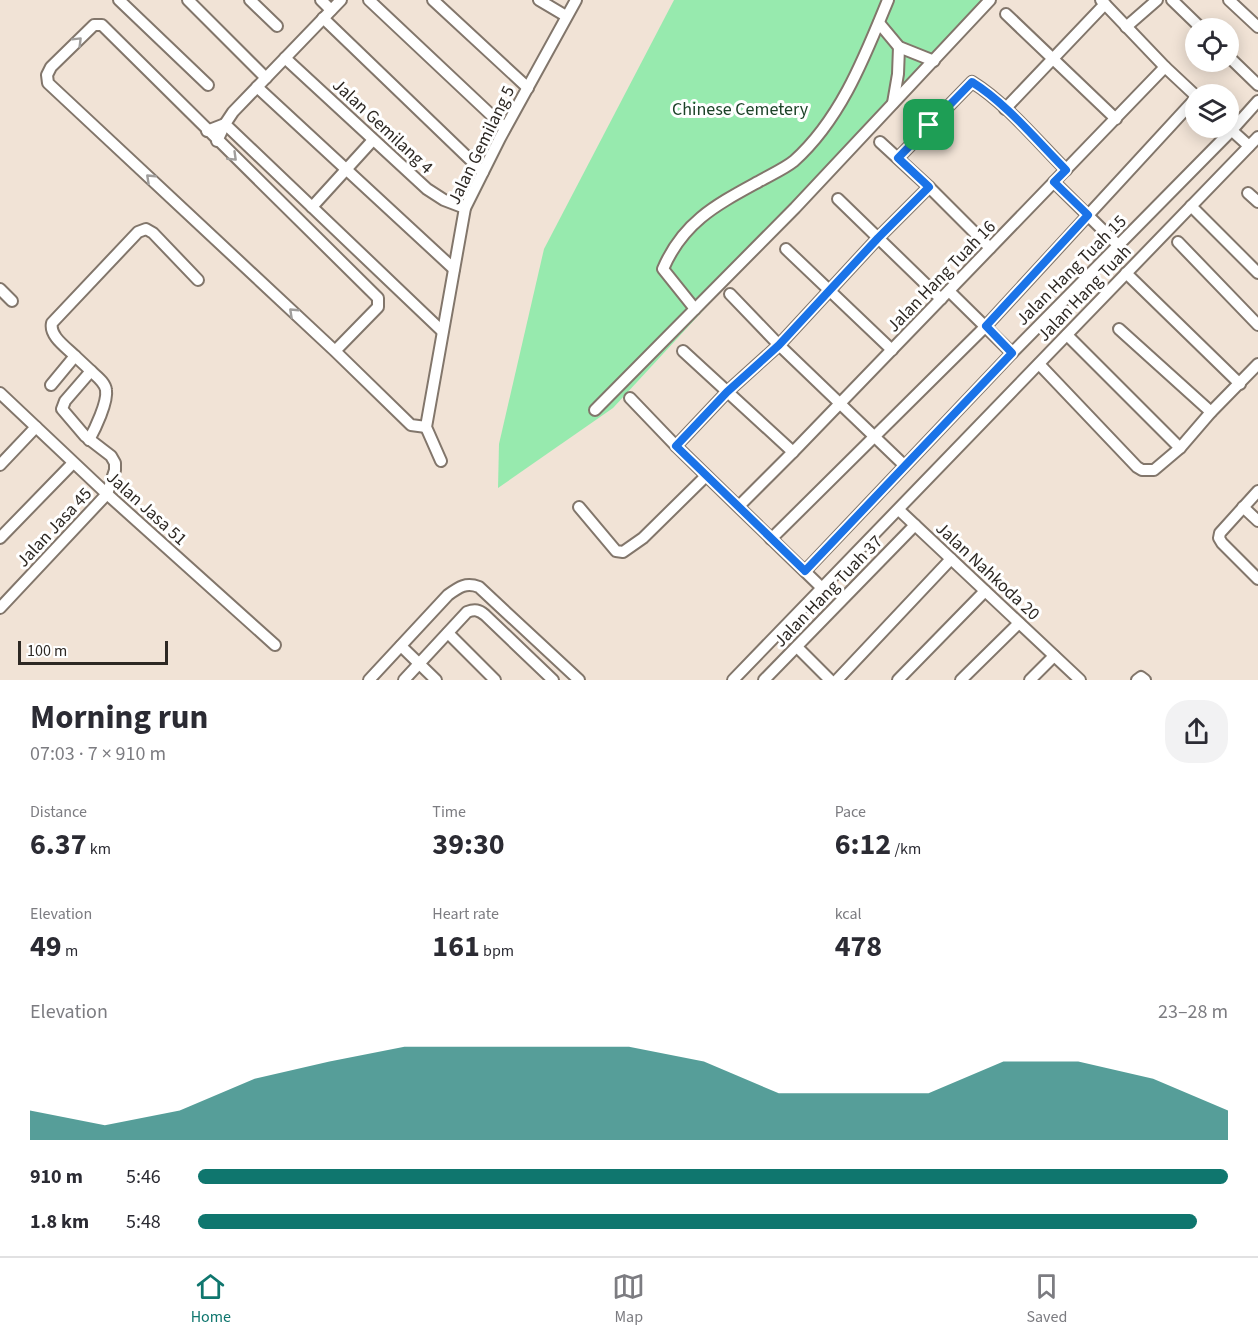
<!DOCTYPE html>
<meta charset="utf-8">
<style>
:root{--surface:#fff;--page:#f2f2f3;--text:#2b2b33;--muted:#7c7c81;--line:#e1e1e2;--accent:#0f766e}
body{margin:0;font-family:"Source Sans 3",sans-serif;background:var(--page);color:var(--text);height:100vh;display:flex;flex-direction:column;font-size:22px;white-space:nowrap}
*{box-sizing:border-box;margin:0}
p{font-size:20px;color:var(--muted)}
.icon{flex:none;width:33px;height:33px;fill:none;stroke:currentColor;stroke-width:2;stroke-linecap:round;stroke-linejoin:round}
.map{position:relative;height:680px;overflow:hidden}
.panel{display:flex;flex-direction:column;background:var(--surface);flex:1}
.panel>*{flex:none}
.tools{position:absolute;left:1185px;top:18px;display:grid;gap:12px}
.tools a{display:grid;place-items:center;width:54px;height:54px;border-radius:50%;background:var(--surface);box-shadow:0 3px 15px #0003;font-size:30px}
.scale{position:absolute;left:18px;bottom:15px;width:150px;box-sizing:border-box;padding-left:6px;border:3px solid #2d2823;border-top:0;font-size:16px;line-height:21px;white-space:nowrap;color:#2d2823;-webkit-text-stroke:4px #fff;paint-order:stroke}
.pin{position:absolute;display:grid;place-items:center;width:51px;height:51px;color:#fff;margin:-26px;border-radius:12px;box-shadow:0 3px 9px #0006}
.round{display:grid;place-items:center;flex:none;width:63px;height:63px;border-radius:24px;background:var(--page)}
.overview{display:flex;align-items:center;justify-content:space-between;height:102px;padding:0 30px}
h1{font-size:33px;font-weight:700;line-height:45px}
.figures{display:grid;grid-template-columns:repeat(3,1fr);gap:9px;height:102px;padding:6px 30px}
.figures div{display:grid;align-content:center}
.figures b{font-size:30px;font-weight:700}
.figures small{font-size:16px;font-weight:400}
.figures p{font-size:16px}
.chart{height:168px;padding:12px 30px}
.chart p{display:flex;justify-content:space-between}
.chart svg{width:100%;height:108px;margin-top:6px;fill:var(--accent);opacity:.7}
ul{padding:0 30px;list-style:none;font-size:20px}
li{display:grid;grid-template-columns:96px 72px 1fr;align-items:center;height:45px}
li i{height:15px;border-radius:8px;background:var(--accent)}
.tab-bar{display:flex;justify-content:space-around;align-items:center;height:84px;border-top:2px solid var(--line);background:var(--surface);font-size:16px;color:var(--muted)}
.tab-bar a{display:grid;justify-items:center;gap:3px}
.tab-bar .active{color:var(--accent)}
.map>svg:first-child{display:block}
.green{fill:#97eaae}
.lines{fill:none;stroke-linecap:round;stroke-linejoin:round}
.minor-casing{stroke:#82766b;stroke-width:14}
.minor{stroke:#fff;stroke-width:10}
.oneway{stroke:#a09e9c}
.route-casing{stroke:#fff;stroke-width:12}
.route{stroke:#1a73e8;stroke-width:8}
.labels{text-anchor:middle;stroke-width:6;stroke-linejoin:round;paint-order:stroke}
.park-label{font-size:18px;fill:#1c4328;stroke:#fff}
.street-label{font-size:18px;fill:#2d2823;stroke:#fff}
</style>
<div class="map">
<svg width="1258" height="680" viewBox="0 0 1258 680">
<rect width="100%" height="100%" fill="#f1e3d6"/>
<polygon class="green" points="674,0 990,0 613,408 498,488 499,444 544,249"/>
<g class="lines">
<g class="minor-casing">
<g id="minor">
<polyline points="119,0 208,85"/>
<polyline points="188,0 266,78"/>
<polyline points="250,0 277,26"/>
<polyline points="321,0 331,10"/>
<polyline points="341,0 233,112 225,124 442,331"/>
<polyline points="369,0 505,128"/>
<polyline points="433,0 528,88"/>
<polyline points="539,0 566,16"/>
<polyline points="1101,0 1165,67 1196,96"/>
<polyline points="1172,0 1201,28"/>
<polyline points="1229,0 1258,27"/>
<polyline points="1006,14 1116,119"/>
<polyline points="323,18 483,172"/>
<polyline points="879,23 899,47 934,61"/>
<polyline points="1126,27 1157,0"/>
<polyline points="1228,56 1258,85"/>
<polyline points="285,58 427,189 444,200 465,208"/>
<polyline points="257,87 454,269"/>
<polyline points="893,103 898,74 899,47"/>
<polyline points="1005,109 1105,4"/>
<polyline points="1228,127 1249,146"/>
<polyline points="207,131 225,124 217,141"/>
<polyline points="880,142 929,187 990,248"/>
<path d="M 898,158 L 972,82 C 1006,103 1037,141 1066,170"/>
<polyline points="1054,182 1118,245"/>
<polyline points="1248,193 1258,202"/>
<polyline points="838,199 941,299"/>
<polyline points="1191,206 1258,273"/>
<polyline points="312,207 373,140"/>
<polyline points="1178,242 1258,325"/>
<polyline points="786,249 892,350"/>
<polyline points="1126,273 1240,384"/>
<polyline points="0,289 12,301"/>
<polyline points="949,291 1012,353"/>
<polyline points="730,294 779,345 904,465"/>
<path d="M 695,309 L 663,269 C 683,222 716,205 758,182 C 770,175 784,169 794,161 C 841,119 865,56 888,0"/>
<polyline points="1119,329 1211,412"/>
<polyline points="1067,335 1180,448"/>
<polyline points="335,351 378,307 378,298 102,25 94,25 51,67 47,75 48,83 335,351 411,425 426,427"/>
<polyline points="683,351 793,452"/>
<path d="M 75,356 C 66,347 49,336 52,323 L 138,232 L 146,229 L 153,233 L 198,280"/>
<polyline points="1039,364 1137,467 1142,470 1154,470 1180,448 1211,412 1258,364"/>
<polyline points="0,393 107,494 275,645"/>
<polyline points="630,398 676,446 822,588"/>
<polyline points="595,410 795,208 990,0"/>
<path d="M 89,440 C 95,429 108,402 106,390 C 105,382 96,376 91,371"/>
<polyline points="676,446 727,392 779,345 878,238 929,187"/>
<polyline points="441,461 426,427 465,208 500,138 576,0"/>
<polyline points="0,465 36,427"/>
<polyline points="1258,491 1220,533 1219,538 1222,543 1258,579"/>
<polyline points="739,506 793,452 1165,67"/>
<polyline points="579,507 616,551 623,552 643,538 706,476"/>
<polyline points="1243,507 1258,521"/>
<polyline points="899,510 1080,680"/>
<polyline points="0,538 73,463"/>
<polyline points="771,539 986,326 1196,98"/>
<polyline points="805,571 1012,353 1232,130 1258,101"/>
<polyline points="0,608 107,494 115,470 115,463 111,456 85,436 62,409 65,401 91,371 75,356 51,385"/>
<polyline points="448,633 495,680"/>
<polyline points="401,646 436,680"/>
<polyline points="797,647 830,680"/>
<path d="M 369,680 L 448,595 C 459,587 466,582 479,587 L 579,680"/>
<path d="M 404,680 L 467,612 C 475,609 479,610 485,615 L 553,680"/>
<polyline points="733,680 1258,137"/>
<polyline points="764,680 915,525"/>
<polyline points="837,680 951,559"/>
<polyline points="898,680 985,591"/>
<polyline points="961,680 1019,623"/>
<polyline points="1030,680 1054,656"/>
<polyline points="1137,680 1141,677 1145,680"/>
</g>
</g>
<use href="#minor" class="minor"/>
</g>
<defs><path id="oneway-chevron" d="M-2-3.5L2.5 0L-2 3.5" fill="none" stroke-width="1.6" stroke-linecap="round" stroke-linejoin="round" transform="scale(1.5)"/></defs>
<g class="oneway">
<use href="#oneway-chevron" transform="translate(78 41) rotate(-45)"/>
<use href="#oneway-chevron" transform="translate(233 157) rotate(44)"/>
<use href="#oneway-chevron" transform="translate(150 178) rotate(-137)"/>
<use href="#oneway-chevron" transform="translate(293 312) rotate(-137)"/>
</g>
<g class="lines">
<g class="route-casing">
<path id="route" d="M 972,82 C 1006,103 1037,141 1066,170 L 1054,182 L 1088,215 L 986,326 L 1012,353 L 805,571 L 676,446 L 727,392 L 779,345 L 878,238 L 929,187 L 898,158 Z"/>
</g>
<use href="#route" class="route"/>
</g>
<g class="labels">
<g class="park-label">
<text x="740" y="115">Chinese Cemetery</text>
</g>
<g class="street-label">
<text transform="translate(383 126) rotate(43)" y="6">Jalan Gemilang 4</text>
<text transform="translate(481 145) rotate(-64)" y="6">Jalan Gemilang 5</text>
<text transform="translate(1071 270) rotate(-45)" y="6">Jalan Hang Tuah 15</text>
<text transform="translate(941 276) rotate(-46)" y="6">Jalan Hang Tuah 16</text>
<text transform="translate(1084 293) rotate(-46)" y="6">Jalan Hang Tuah</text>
<text transform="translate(147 508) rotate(42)" y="6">Jalan Jasa 51</text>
<text transform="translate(54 527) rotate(-47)" y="6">Jalan Jasa 45</text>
<text transform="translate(988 571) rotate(43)" y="6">Jalan Nahkoda 20</text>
<text transform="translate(828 591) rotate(-46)" y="6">Jalan Hang Tuah 37</text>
</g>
</g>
</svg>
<div class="tools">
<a><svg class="icon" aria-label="locate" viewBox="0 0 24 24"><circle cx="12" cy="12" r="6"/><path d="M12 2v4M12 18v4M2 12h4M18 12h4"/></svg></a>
<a><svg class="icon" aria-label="layers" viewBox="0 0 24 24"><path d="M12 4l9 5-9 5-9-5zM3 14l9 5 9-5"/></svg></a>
</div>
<div class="scale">100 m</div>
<div class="pin" style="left:929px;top:125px;background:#1e9e55"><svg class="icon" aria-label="arrive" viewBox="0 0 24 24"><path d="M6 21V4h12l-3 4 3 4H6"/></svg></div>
</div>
<section class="panel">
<div class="overview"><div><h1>Morning run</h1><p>07:03 · 7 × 910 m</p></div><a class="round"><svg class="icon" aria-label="share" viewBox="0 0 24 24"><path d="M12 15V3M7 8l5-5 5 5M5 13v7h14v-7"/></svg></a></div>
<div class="figures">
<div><p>Distance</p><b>6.37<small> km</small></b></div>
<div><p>Time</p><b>39:30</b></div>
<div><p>Pace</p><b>6:12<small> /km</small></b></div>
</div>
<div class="figures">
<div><p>Elevation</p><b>49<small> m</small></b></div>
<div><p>Heart rate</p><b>161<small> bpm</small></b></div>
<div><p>kcal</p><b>478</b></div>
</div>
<div class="chart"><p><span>Elevation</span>23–28 m</p>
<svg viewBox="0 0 160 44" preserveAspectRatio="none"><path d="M0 44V32L10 38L20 32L30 19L40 12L50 6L60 6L70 6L80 6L90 12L100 25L110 25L120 25L130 12L140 12L150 19L160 32V44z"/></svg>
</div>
<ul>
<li><b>910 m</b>5:46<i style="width:100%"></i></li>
<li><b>1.8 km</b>5:48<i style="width:97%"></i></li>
</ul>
</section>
<nav class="tab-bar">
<a class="active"><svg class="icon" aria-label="home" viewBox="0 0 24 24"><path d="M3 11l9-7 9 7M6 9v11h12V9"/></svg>Home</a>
<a><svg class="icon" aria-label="map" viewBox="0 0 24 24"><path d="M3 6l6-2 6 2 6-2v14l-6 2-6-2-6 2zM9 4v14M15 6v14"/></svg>Map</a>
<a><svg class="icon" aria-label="saved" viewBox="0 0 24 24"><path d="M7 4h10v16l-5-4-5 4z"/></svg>Saved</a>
</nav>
